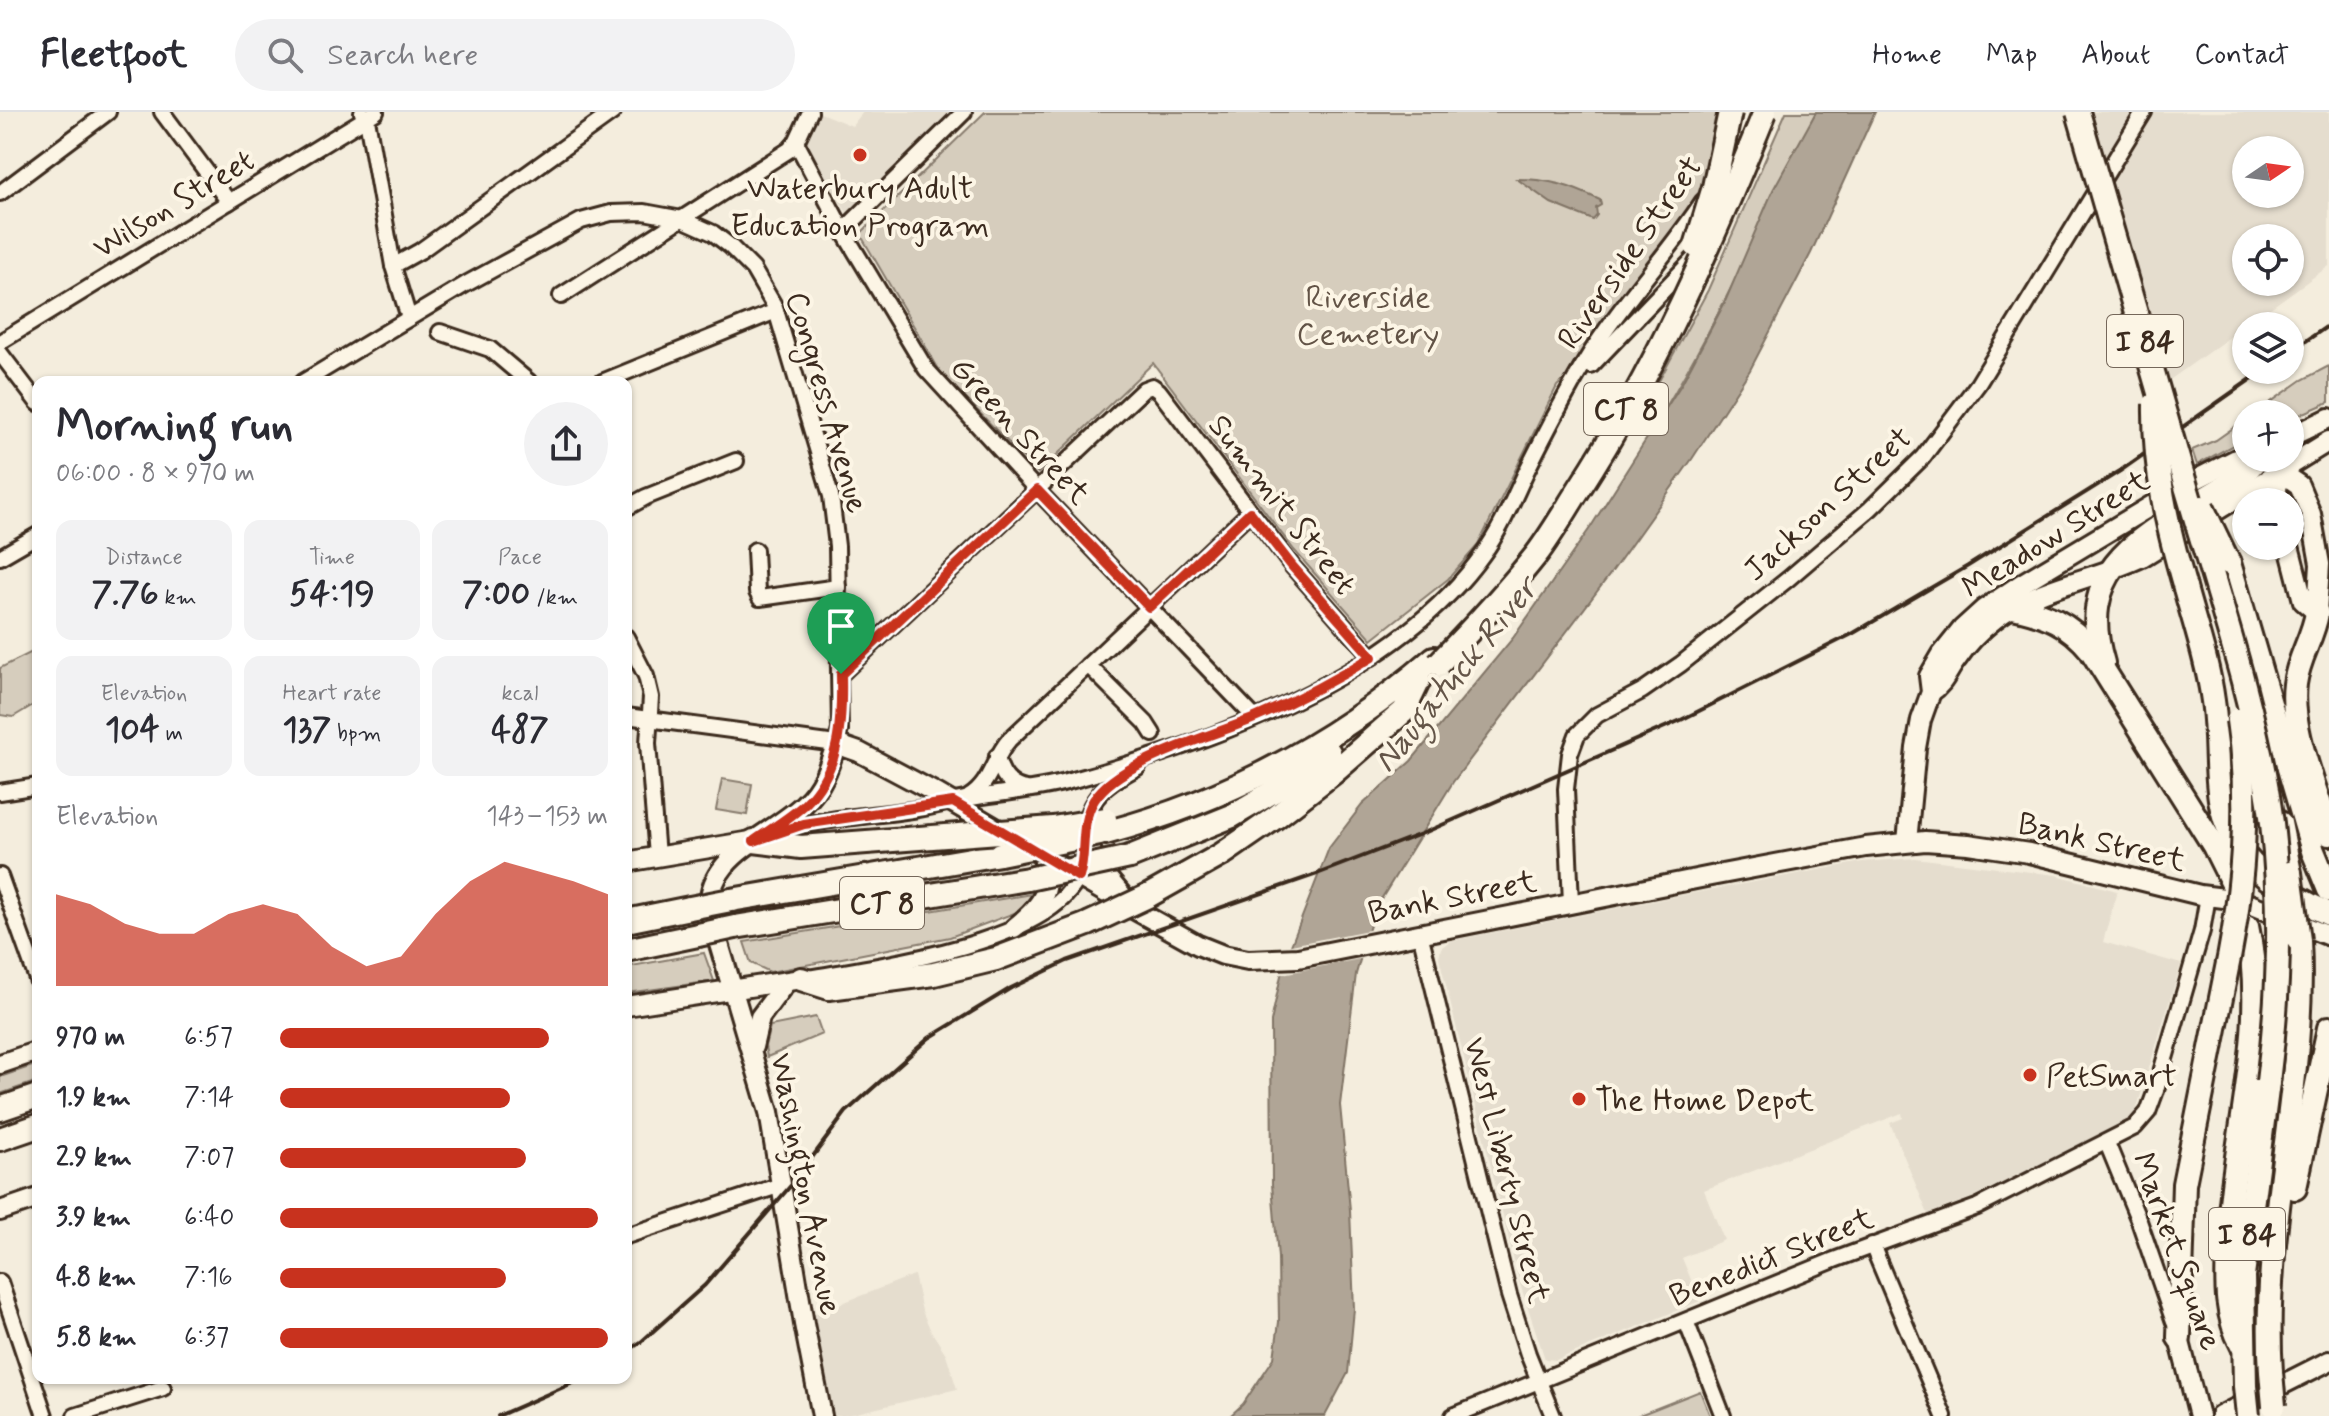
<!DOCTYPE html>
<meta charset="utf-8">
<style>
:root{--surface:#fff;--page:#f2f2f3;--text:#2b2b33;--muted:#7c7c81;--line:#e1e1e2;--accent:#c8321e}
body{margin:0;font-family:Mynerve,sans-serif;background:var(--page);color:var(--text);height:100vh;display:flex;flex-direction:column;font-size:30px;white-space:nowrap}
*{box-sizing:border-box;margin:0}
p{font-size:26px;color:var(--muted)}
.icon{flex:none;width:44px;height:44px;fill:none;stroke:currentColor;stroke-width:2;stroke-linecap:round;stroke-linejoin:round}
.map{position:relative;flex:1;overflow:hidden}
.sheet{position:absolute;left:32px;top:264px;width:600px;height:1008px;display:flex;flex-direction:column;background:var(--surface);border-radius:16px;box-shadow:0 2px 6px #0004}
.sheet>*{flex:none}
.needle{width:52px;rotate:77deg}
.fabs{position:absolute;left:2232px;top:24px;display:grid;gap:16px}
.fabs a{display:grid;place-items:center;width:72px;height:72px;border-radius:50%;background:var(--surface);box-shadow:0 2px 6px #0004;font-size:40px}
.pin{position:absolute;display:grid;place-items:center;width:68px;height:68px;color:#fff;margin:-82px -34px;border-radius:50% 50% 50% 0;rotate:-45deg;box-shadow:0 0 8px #0007}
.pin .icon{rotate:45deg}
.round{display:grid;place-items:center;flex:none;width:84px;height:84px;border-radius:42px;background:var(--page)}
.overview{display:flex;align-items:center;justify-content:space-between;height:136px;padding:0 24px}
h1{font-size:44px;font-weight:800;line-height:60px}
.stats{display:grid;grid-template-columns:repeat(3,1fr);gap:12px;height:136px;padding:8px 24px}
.stats div{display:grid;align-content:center;border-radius:16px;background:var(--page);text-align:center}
.stats b{font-size:34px;font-weight:800}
.stats small{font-size:22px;font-weight:400}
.stats p{font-size:22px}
.chart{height:224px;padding:16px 24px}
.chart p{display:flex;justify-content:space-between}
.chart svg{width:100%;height:144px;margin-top:8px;fill:var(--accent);opacity:.7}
ul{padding:0 24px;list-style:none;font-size:26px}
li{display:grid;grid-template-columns:128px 96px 1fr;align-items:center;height:60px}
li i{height:20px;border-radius:10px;background:var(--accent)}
header{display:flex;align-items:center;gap:48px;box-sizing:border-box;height:112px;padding:0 40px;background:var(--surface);border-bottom:2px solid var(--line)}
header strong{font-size:38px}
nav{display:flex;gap:44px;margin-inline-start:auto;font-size:28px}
.search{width:560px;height:72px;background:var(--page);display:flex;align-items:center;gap:20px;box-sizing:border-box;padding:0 28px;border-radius:44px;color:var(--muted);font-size:30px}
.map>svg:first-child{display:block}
.built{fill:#e5ddce;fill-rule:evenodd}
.green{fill:#d6cdbd;stroke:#887c6e;stroke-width:2}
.water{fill:#b0a596;stroke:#817466;stroke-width:2}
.pier{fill:#f4eddd}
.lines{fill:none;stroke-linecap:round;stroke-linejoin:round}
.minor-casing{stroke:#3b2a1e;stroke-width:20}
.major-casing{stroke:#3b2a1e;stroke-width:24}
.highway-casing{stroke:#3b2a1e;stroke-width:28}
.minor{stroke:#fcf5e5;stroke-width:14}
.major{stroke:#fcf5e5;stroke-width:18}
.highway{stroke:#fcf5e5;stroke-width:22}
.rail{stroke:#3b2a1e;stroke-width:4}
.highway-bridge-casing{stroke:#3b2a1e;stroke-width:28;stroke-linecap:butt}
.highway-bridge{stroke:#fcf5e5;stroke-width:22}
.route-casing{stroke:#fff;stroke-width:16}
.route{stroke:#c8321e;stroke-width:10}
.poi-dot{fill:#c8321e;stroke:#fcf5e5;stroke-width:3}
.labels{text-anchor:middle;stroke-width:8;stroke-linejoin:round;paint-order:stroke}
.shield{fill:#fcf5e5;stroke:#75675a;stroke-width:2}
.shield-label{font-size:30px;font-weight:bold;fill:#3b2a1e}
.poi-label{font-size:32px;fill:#3b2a1e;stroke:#fcf5e5;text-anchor:start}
.street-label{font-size:32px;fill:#3b2a1e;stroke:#fcf5e5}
.park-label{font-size:32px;fill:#625346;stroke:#fcf5e5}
.water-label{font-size:34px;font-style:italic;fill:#645548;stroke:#fcf5e5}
</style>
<header>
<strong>Fleetfoot</strong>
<div class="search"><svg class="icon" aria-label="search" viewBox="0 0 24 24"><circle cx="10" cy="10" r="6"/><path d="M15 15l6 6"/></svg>Search here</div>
<nav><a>Home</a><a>Map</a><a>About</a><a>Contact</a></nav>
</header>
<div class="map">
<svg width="2329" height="1304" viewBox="0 0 2329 1304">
<rect width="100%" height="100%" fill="#f4eddd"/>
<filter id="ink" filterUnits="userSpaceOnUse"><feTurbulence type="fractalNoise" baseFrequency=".0125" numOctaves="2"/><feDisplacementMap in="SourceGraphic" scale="16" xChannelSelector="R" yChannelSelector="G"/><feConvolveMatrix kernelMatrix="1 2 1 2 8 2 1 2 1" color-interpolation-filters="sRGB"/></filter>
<g filter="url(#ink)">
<g class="built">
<polygon points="818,0 852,14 863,0 952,0 847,101 806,32"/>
<path d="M 2085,0 L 2329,0 L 2329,154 L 2164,272 ZM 2246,38 L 2290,38 L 2290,82 L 2246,82 ZM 2246,126 L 2290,126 L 2290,170 L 2246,170 Z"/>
<polygon points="1915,746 2056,763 2117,779 2103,830 2181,852 2134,1005 1973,1085 1928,1102 1890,1011 1903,1006 1902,1001 1704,1078 1724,1128 1682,1146 1700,1189 1556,1248 1545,1247 1520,1172 1439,845 1441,836 1450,829 1693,781 1862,750"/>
<polygon points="914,1163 922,1199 931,1219 946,1242 957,1277 844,1304 834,1304 814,1202"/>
</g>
<g class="green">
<polygon points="985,0 1727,0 1702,99 1586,248 1557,274 1478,433 1448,467 1372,527 1294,438 1153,251 1038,361 941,261 860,122"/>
<path d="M 1786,0 L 1816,0 C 1763,110 1713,222 1647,326 L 1633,317 L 1708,178 Z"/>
<polygon points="2329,254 2329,290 2290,307 2290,302 2254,302 2302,268"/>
<polygon points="2246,307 2246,326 2197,353 2192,338 2216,328"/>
<polygon points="38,537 38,590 13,605 0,603 0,556"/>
<polygon points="722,667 752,672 747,703 716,698"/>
<polygon points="1032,782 1020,799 950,825 770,860 751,851 744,830"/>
<polygon points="704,841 714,869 626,881 626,855"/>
<polygon points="816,905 822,922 767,945 765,934 770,914"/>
<polygon points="38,952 38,969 0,982 0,965"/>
<polygon points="1700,1279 1710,1304 1637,1304"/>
</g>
<g class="water">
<polygon points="1816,0 1875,0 1811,141 1750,258 1692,347 1611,461 1453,670 1374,799 1356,862 1340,993 1350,1098 1354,1197 1348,1261 1325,1304 1230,1304 1243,1292 1274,1246 1279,1210 1278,1146 1272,1072 1271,910 1283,854 1329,736 1362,693 1411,649 1513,526 1590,416 1682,271 1724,192 1773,78"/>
<path d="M 1517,67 C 1551,67 1570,74 1600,88 L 1601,93 L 1596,96 L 1597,103 L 1593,108 L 1551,91 Z"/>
</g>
<polygon class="pier" points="1374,817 1365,846 1277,863 1286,834"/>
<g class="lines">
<g class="minor-casing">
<g id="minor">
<polyline points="162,0 229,90"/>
<polyline points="362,1 367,7 393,154 409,206"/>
<polyline points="796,30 843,119 926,257 1037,378 1255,606"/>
<polyline points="1727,47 1747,0"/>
<polyline points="0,81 108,0"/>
<polyline points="843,119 964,0"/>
<polyline points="393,154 420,139 613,0"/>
<polyline points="561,184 789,38 796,30 810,0"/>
<polyline points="440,220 490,237 529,270"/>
<polyline points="0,230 376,0"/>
<polyline points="0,241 38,291"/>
<polyline points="1591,254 1701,139"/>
<polyline points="303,270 466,172 581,109 611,101 644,100 682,107 713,121 730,134 753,157 775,195 831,384 837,434 840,618 836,632 626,604"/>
<polyline points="602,270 776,199"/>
<polyline points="626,396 646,385 736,349"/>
<polyline points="755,438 757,480 760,486 838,475"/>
<polyline points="0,445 38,423"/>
<polyline points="626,525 646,564 651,585 648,631 657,744"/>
<polyline points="1088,553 1146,611 1153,622"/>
<polyline points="841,562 1144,277 1152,274 1159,279 1292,454 1372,545"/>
<path d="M 997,644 C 1000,661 1008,674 1026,677"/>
<polyline points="0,680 38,674"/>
<path d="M 969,685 C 991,672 993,646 1009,628 L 1250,400"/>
<path d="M 1085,714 C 1090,682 1112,669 1138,655"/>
<path d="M 770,723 C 815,706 864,705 912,698 C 934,695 955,688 977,685 C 1007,680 1037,678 1066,670 C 1208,632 1395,566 1483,442 C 1502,416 1514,385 1528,356 C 1546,320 1564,285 1585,250 C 1619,193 1667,144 1703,89"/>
<polyline points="0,764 38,870"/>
<polyline points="1571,791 1566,677 1570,642 1577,623 1597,603 1642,579 1681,552 1788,467 1870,397 1923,345 1978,272 2144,0"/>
<polyline points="1420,821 1509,1183 1528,1242 1553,1304"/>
<path d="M 809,866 C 874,854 1060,831 1081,758"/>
<polyline points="2107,1031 2139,1109 2174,1210"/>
<polyline points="626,1124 781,1073"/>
<polyline points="1872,1133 1944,1304"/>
<polyline points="0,1170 45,1304"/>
<polyline points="1686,1209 1723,1304"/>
<polyline points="75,1304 163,1276"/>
<polyline points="1453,1304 1834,1148 1977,1095 2135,1015 2148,1000 2155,981 2202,819 2208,784"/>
</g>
</g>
<g class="major-casing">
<g id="major">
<polyline points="2290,325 2329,306"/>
<polyline points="2271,346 2280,360 2299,373 2311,402 2320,452 2317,501 2303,489 2289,434"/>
<polyline points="2278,390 2277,377 2280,360"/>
<path d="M 1931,580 C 1944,572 1948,558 1957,547 C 1967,532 1981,518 1995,507 C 2038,474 2094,468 2142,445 L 2329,329"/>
<polyline points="1084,724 1100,757 1126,788"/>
<polyline points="1907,730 1916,636 1921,608 1931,580 1929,564 1942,542 1962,517 1984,497 2021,472 2189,371 2246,342"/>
<polyline points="626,750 751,729"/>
<path d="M 1014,816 C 1035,799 1055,781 1044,752"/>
<polyline points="626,894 801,867"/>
<polyline points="753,935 760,905 786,870"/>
<polyline points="0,952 38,939"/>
<polyline points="0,1099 38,1086"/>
<polyline points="2179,1226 2199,1304"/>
<path d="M 822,1304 L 804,1212 L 769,1000 L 711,805 C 699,746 770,725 804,692 C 822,676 829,655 836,632 L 859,640 L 938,682 L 1128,794 L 1198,833 L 1223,843 L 1248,848 L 1298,846 L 1711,764 L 1866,735 L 1925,729 L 1968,732 L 2029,741 L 2200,783 L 2240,788 L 2329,824"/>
<polyline points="2220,1304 2329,1249"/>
</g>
</g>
<g class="highway-casing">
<g id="highway">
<polyline points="2229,451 2313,739 2329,778"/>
<path d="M 2185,476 C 2195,513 2208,551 2213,589 C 2218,622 2215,655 2220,687 C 2230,749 2277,778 2329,802"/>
<path d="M 2013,495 C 2046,502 2069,511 2091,538 L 2214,734 L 2235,776"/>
<path d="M 2317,501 C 2313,526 2298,546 2295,572 C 2289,618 2317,677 2329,722"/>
<path d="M 2103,551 C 2075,459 2137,427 2204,387 C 2224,375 2244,365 2257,346"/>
<polyline points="2280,711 2290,761"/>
<path d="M 1105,721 C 1229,688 1338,629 1434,546"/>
<polyline points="754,729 801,735 972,722"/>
<polyline points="1130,745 1232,704 1281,675 1329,640"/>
<polyline points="1148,784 1221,743 1276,705 1333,661 1404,599 1419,568"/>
<polyline points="731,788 1000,742"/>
<polyline points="626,809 690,796"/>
<polyline points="735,815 1028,767"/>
<polyline points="626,838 698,823"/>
<polyline points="801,867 829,876 934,862 996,847 1088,812"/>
<polyline points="0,997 38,984"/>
<polyline points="0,1027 38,1014"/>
<polyline points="2295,1076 2329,916"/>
<polyline points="2179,1226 2184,1072 2225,866"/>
<path d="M 2242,1233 C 2224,1201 2227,1168 2228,1132 C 2232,1026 2270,919 2247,814"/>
<path d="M 2271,1260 C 2261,1115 2307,974 2299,828"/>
<polyline points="2245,1274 2243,1164 2268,970"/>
</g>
</g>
<use href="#minor" class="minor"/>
<use href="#major" class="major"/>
<use href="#highway" class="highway"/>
<g class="rail">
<polyline points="2290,240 2329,213"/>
<polyline points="626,1240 641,1230 705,1173 793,1071 846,1000 929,926 1011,876 1067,849 1317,762 1426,720 1681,608 1852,522 1968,454 2120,359 2264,258"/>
<polyline points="498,1304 584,1266"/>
</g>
<g class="highway-bridge-casing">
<g id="highway-bridge">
<path d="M 2078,0 C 2115,126 2151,252 2187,378 C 2219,487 2257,598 2272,711 C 2282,797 2279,885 2268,970"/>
<polyline points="1696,134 1714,75 1730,0"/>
<path d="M 2155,292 C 2154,357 2167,414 2185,476"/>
<polyline points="2202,395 2229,451"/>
<path d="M 1438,552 C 1472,517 1505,482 1536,443 C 1552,422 1565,399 1579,377 C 1656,258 1712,131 1765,0"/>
<polyline points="972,722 1053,716 1105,707"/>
<polyline points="1000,742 1100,722"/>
<polyline points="2290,761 2299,828"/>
<polyline points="1028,767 1130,745"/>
<polyline points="690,796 731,788"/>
<polyline points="1088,812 1148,784"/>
<polyline points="698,823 735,815"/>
<path d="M 2225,866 C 2243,781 2251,694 2238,608"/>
<polyline points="2271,1260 2274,1294"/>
<polyline points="2245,1274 2248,1304"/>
</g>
</g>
<use href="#highway-bridge" class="highway-bridge"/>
</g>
</g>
<g class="lines" filter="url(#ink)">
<g class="route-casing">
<path id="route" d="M 1037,378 L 1149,495 L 1250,400 L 1292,454 L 1372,545 C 1335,568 1297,588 1257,605 C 1214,624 1119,648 1094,688 C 1079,712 1087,740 1079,765 L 953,690 L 804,712 L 754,729 C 771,717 790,706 805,692 C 841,657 842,608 841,562 Z"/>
</g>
<use href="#route" class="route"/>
</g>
<g class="poi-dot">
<circle cx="860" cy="43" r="8"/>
<circle cx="2030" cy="963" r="8"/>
<circle cx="1579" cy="987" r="8"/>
</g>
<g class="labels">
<g class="shield">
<rect x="2107" y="203" width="76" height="52" rx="6"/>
<rect x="1584" y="271" width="84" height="52" rx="6"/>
<rect x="840" y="765" width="84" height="52" rx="6"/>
<rect x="2209" y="1096" width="76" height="52" rx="6"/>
</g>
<g class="shield-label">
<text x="2145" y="239">I 84</text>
<text x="1626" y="307">CT 8</text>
<text x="882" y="801">CT 8</text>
<text x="2247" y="1132">I 84</text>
</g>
<g class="poi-label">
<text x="860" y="86" text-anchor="middle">Waterbury Adult<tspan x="860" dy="37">Education Program</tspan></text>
<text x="2046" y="974">PetSmart</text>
<text x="1595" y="998">The Home Depot</text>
</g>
<g class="street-label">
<text transform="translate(173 91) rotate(-31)" y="11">Wilson Street</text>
<text transform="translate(1629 140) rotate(-55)" y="11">Riverside Street</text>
<text transform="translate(828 290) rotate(74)" y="11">Congress Avenue</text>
<text transform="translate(1021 318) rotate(47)" y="11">Green Street</text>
<text transform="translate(1827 391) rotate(-42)" y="11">Jackson Street</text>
<text transform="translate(1283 392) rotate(52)" y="11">Summit Street</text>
<text transform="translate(2055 421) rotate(-32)" y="11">Meadow Street</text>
<text transform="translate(2102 729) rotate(13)" y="11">Bank Street</text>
<text transform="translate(1452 784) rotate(-11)" y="11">Bank Street</text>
<text transform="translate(1508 1058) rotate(76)" y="11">West Liberty Street</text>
<text transform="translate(807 1072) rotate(79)" y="11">Washington Avenue</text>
<text transform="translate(2178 1139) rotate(70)" y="11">Market Square</text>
<text transform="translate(1771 1144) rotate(-22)" y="11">Benedict Street</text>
</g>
<g class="park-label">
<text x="1368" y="195">Riverside<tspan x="1368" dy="37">Cemetery</tspan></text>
</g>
<g class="water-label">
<text transform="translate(1454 562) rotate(-51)" y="12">Naugatuck River</text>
</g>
</g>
</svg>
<div class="fabs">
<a><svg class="needle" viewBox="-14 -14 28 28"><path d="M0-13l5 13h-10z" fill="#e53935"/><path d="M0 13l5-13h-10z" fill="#7c7c81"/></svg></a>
<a><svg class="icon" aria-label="locate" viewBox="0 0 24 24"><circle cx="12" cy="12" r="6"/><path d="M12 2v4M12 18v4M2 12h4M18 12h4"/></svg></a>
<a><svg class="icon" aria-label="layers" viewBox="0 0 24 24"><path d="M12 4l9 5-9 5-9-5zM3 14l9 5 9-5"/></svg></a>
<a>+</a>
<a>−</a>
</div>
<div class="pin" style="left:841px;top:562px;background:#1e9e55"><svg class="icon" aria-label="arrive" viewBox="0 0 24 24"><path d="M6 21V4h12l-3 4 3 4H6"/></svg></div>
<section class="sheet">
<div class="overview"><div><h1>Morning run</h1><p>06:00 · 8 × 970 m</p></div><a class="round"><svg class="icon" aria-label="share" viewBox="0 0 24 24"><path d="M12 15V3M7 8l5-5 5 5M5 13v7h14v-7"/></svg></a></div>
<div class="stats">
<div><p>Distance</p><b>7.76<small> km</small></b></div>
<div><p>Time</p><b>54:19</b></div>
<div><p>Pace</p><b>7:00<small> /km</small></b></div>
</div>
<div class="stats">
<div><p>Elevation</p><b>104<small> m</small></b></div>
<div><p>Heart rate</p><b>137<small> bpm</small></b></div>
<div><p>kcal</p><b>487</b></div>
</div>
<div class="chart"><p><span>Elevation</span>143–153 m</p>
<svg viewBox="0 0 160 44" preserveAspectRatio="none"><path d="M0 44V16L10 19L20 25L30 28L40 28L50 22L60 19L70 22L80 32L90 38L100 35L110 22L120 12L130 6L140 9L150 12L160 16V44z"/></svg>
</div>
<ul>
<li><b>970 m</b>6:57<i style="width:82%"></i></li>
<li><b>1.9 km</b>7:14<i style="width:70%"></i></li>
<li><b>2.9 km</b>7:07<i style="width:75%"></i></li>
<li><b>3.9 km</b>6:40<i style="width:97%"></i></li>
<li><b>4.8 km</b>7:16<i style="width:69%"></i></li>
<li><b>5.8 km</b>6:37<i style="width:100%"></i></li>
</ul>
</section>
</div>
